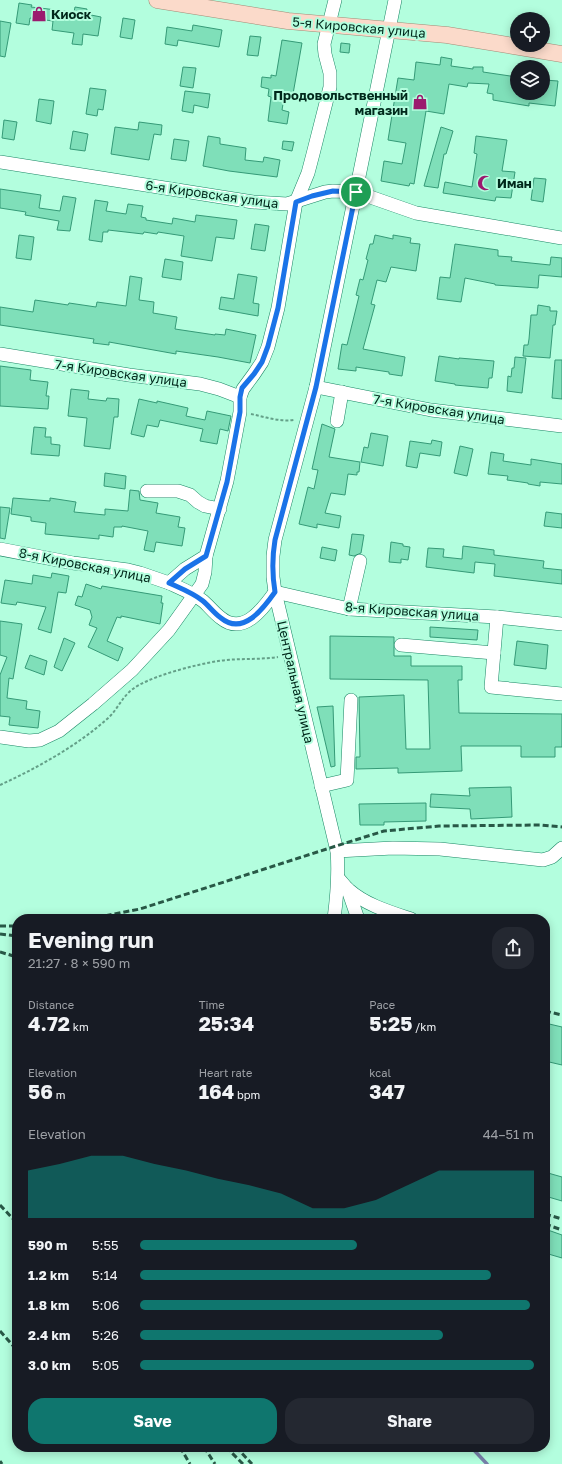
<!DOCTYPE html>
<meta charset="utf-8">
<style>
:root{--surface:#171b24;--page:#242831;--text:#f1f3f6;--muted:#9ea1a6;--accent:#0f766e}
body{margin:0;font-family:"Golos Text",sans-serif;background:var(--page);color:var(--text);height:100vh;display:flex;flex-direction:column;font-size:15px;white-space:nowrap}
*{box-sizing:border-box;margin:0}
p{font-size:13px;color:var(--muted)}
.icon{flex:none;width:22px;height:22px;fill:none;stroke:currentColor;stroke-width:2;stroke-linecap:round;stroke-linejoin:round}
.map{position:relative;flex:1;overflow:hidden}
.side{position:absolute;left:12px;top:914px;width:538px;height:538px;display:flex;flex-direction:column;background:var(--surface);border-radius:16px;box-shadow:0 2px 10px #0003}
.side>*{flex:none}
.buttons{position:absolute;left:510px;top:12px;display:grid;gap:8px}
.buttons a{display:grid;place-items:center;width:40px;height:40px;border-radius:50%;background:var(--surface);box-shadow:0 2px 10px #0003;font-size:20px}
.pin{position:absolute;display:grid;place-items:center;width:34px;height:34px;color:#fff;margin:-17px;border:2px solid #fff;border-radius:50%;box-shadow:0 1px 4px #0007}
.round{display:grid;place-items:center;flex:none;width:42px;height:42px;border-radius:16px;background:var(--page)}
.head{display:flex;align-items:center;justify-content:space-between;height:68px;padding:0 16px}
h1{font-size:22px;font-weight:700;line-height:30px}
.metrics{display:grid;grid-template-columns:repeat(3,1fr);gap:6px;height:68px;padding:4px 16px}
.metrics div{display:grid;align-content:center}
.metrics b{font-size:20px;font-weight:700}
.metrics small{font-size:11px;font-weight:400}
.metrics p{font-size:11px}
.chart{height:112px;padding:8px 16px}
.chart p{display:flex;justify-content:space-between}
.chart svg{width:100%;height:72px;margin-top:4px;fill:var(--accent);opacity:.7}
.primary-button{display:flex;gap:8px;margin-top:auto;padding:8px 16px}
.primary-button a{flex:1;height:46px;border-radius:16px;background:var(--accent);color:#fff;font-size:16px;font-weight:700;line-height:46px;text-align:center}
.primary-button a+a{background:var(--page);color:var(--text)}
ul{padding:0 16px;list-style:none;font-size:13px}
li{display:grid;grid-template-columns:64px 48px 1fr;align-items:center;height:30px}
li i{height:10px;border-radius:5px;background:var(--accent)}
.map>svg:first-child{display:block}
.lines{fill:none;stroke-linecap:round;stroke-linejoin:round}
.stream{stroke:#767fa8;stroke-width:3.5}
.building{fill:#7fdfb9;stroke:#359a77}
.minor-casing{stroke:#1a8765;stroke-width:14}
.major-casing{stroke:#a18b76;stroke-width:17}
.path{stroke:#64a088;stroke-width:2;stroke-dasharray:3 2;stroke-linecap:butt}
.minor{stroke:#fff;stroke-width:13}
.major{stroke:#fbdaca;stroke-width:16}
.rail{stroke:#285846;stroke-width:3;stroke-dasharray:6 3;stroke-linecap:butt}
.route-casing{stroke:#fff;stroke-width:8}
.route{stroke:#1a73e8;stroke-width:5}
.labels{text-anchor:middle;stroke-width:4;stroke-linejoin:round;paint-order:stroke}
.poi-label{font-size:13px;font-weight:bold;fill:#00281b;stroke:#b3fede;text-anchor:start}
.street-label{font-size:13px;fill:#00281b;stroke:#b3fede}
</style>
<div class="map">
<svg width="562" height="1464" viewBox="0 0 562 1464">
<rect width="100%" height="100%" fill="#b3fede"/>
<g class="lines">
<polyline class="stream" points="471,1447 487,1464"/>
</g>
<g class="building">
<polygon points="19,3 32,5 31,7 74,12 75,7 87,9 86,14 101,17 98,36 83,34 82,45 72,44 74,33 52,30 53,21 30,18 29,25 16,23"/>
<polygon points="123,18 135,20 132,39 120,37"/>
<polygon points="0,21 11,23 5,57 0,56"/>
<polygon points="193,25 222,30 219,47 178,40 177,46 165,44 167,27 192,31"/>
<polygon points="250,36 261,37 258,56 247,55"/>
<polygon points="282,40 302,43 293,94 285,92 282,110 289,112 287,124 268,121 271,97 268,96 269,89 261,87 262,77 271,78 271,75 276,76"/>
<polygon points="341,43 350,44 349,53 340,52"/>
<polygon points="441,57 452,59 451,66 473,69 473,67 483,67 483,72 517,77 517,93 543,93 544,80 558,81 555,106 529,103 529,106 493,100 493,94 487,93 489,84 468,83 467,87 449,84 444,114 426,111 414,184 410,183 409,186 381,181 384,161 402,164 406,143 388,140 398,78 414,80 416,62 440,65"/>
<polygon points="183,67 196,68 193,88 180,86"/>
<polygon points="90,88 106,90 103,110 98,109 97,116 86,114"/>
<polygon points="185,91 210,94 208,108 194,105 193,113 182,111"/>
<polygon points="39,99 54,101 51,124 36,121"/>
<polygon points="4,120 17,122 14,140 2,138"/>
<polygon points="139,122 162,125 161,135 154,134 149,160 111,154 115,127 138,130"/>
<polygon points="441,127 453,131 446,154 444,154 438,188 424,186"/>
<polygon points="73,131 88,134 85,151 70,149"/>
<polygon points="208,136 220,138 220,144 246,148 245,160 263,162 264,157 280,160 277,177 229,171 203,166"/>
<polygon points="476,136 507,140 502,171 515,172 511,198 496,197 495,201 443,193 445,182 472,187 477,154 474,153"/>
<polygon points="174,139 189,141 186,161 171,159"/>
<polygon points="283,141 294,142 292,151 282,149"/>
<polygon points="534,178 546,179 543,202 531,200"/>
<polygon points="0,189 41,195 39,208 60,211 63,196 76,198 70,231 57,230 59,221 25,215 26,212 0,208"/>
<polygon points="95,200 108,202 106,211 126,214 128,204 143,206 141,217 146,218 146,220 172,224 173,218 195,222 196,215 237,220 234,239 216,237 212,261 181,256 184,236 158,232 157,234 144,232 143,234 108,230 108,232 103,232 102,242 89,240"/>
<polygon points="255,224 269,226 265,251 251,249"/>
<polygon points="19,235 34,237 31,260 16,258"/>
<polygon points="375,235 393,239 393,235 411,238 410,243 420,244 416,271 391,267 386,282 377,280 371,304 375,305 363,349 405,357 402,376 389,374 389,372 356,367 356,371 338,369 342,344 347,345 359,296 356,295 360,279 363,280 368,260 366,259 370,244 373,244"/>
<polygon points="455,244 498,250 498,256 512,257 511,261 550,265 551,257 562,258 562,277 539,275 538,288 495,285 495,284 465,278 461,302 437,299 440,277 450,278"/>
<polygon points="165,259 183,262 181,280 162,277"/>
<polygon points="238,274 257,277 253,303 259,304 258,316 219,309 221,297 234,299"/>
<polygon points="130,276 142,278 139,300 154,302 153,313 177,317 175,329 215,335 215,334 225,335 226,329 256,335 250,363 218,357 176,351 176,354 109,342 109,345 93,343 94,339 0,325 0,307 33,312 35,300 68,305 69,303 96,307 97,302 126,306"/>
<polygon points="538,305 550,307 550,311 557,311 555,325 553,325 550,358 523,356 524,345 528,345 529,339 531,315 537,315"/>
<polygon points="439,356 459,359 459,358 494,361 492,378 489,378 488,388 455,385 455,384 435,381"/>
<polygon points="515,357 526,358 522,393 507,391 508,376 511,377 512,368 514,368"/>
<polygon points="555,360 562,360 562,399 552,398"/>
<polygon points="0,366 31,370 30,380 48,382 46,396 49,396 48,409 0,406"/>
<polygon points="71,389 89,391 88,399 106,401 107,398 119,399 118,417 114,417 110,449 84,446 87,418 68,416"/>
<polygon points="139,399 157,403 157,401 188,408 186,416 205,420 207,411 231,416 228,431 220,429 217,444 200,441 203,429 160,420 158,427 147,425 144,437 131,434"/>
<polygon points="322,424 335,429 329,457 360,462 359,472 357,472 357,475 348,474 345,495 331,493 325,513 341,516 339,528 317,524 317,528 299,524 308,487 314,489 318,470 312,469"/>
<polygon points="34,427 46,428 45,437 51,437 51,444 60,445 59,456 31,454"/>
<polygon points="371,433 388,436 383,466 361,462 364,447 368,448"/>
<polygon points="432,440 442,442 440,456 420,453 417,468 406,466 410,441 431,444"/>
<polygon points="460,446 473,449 467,476 454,473"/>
<polygon points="491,452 504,454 503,461 531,465 531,459 562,464 562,484 540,482 540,486 528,484 528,483 507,480 508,476 488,474"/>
<polygon points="105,473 126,476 125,489 104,486"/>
<polygon points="130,490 139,491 140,500 158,503 156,513 180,517 178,527 185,528 182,546 156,542 154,552 144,550 148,531 122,526 122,527 114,527 113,537 99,535 99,539 45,534 46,523 31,521 31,517 11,514 13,498 50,501 50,498 76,502 74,512 105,515 105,509 128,511"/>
<polygon points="0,507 10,508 5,539 0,538"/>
<polygon points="546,512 562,514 562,528 544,526"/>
<polygon points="352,534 364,535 361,553 354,556 349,555"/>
<polygon points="391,542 403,544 403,546 410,547 408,560 401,559 401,563 389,562"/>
<polygon points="463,546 494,550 494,555 544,561 543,568 562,570 562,584 494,576 495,564 475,562 474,573 426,567 428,548 444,549 443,557 462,559"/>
<polygon points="322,547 337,550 335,561 320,558"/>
<polygon points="52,573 69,576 66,593 58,592 51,633 38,629 46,607 17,602 16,605 1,603 5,580 32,584 33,575 51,578"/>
<polygon points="86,584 101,589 102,586 162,596 161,603 163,603 160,624 121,616 121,618 117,617 107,641 123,648 118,661 88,647 97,628 89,625 92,617 90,610 75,605 78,596 82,597"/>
<polygon points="0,621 22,624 13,679 9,678 7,698 27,701 26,709 40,711 38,728 9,725 10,717 0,716 0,675 7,657 0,655"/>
<polygon points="430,627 478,630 477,640 430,637"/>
<polygon points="330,636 394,637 394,656 411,656 411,666 462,666 462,680 458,680 459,713 562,714 562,747 555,747 555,757 521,757 521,746 461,746 462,771 398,773 398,768 356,769 356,757 360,757 359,697 404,695 406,749 430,749 428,680 330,679"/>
<polygon points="64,638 75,643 62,671 54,667"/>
<polygon points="517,641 548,645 546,669 514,665"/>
<polygon points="30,655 47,661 44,675 25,668"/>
<polygon points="333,706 335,766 331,767 317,707"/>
<polygon points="511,787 512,817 471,819 470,809 430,807 431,794 470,796 469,788"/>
<polygon points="426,803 426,821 384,822 384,825 360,825 359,804"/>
<polygon points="545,1023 562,1027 562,1065 545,1061"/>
<polygon points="548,1173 562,1177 562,1201 545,1196 545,1184"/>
<polygon points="545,1229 562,1235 562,1258 545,1253"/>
</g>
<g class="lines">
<g class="minor-casing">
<g id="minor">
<polyline points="0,162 253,202 287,204 325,192 333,191 356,192 416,213 562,238"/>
<polyline points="0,354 129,375 200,384 219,389 240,397"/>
<polyline points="316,387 431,410 562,426"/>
<polyline points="337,421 342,392"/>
<polyline points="147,491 178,491 190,495 198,502 205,506 220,509"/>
<polyline points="0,549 73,563 128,570 140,573 169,583 185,569 206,556"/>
<path d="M 169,583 C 180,588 193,593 203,601 C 209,606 214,613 221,618 C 243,636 263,609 275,592 L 349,609 L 497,617 L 562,624"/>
<polyline points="349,609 360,561"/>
<polyline points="497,617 491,687 562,694"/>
<polyline points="401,645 494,653"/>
<polyline points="0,737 29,741 40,740 59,731 93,704 132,670 169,630 202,584 205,572 206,556 227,481 240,412 240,397 243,389 254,374 262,362 268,347 278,308 296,202 308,173 313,154 330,87 330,73 325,54 324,44 335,0"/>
<polyline points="321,786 347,780 351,700"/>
<polyline points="337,851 393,848 440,849 543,860 552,857 562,848"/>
<path d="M 338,878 C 342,882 345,887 349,890 C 366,905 390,912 411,919"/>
<polyline points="348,890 358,919"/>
<path d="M 334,919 C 337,896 339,874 337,851 L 275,592 L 273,577 L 273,556 L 275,540 L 316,387 L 395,0"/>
</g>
</g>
<g class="major-casing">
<polyline id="major" points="157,0 288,21 447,35 562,54"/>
</g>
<g class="path">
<path d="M 251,414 C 265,417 280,422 294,420"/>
<path d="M 0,785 C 37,768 75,747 106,720 C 120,708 121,695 139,685 C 159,674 195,665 218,661 C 238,658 258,660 278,657"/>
</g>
<use href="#minor" class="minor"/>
<use href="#major" class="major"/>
<g class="rail">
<polyline points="88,919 140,909 336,846 384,831 439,826 541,825 562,827"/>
<polyline points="0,926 17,926"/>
<polyline points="0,934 17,936"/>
<polyline points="0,952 17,957"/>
<polyline points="545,1011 562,1015"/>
<polyline points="0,1205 17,1223"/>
<polyline points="545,1214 562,1219"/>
<polyline points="545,1224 562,1230"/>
<polyline points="0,1331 17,1350"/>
<polyline points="180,1447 190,1464"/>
<polyline points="204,1447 215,1464"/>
<polyline points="226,1447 243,1464"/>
<polyline points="236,1447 252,1464"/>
<polyline points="0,1461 2,1464"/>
</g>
</g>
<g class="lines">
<g class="route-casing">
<path id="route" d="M 333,191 L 356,192 L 316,387 L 275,540 C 272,558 272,574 275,592 C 263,609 243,636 221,618 C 214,613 209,606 203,601 C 193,593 180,588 169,583 L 185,569 L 206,556 L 227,482 L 240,412 L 240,397 L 242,388 L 254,374 L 262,362 L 268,346 L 278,308 L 296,202 L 312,196 Z"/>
</g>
<use href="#route" class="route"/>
</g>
<defs>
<g id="shop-bare" transform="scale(1.2)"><path d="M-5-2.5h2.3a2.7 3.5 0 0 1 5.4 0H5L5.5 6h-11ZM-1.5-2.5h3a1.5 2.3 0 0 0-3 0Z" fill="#9b1a6e" stroke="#b3fede" stroke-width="2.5" paint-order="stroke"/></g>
<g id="mosque-bare" transform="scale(1.2)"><path d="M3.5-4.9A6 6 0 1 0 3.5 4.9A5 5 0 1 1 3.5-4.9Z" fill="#9b1a6e" stroke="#b3fede" stroke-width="2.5" paint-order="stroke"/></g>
</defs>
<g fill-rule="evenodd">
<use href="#shop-bare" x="39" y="14"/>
<use href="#shop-bare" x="420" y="102"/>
<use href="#mosque-bare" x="485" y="183"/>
</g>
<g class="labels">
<g class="poi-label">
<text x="51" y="19">Киоск</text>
<text x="408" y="100" text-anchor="end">Продовольственный<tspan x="408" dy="15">магазин</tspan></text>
<text x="497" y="188">Иман</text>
</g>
<g class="street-label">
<text transform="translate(359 27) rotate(5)" y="5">5-я Кировская улица</text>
<text transform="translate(212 194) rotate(8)" y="5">6-я Кировская улица</text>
<text transform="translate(121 373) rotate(8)" y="5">7-я Кировская улица</text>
<text transform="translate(439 409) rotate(9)" y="5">7-я Кировская улица</text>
<text transform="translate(85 565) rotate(11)" y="5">8-я Кировская улица</text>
<text transform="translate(412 611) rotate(4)" y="5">8-я Кировская улица</text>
<text transform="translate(296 682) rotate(77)" y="5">Центральная улица</text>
</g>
</g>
</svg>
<div class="buttons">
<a><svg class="icon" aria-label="locate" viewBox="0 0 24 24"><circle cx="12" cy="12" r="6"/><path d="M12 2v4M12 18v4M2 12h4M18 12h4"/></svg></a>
<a><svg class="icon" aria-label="layers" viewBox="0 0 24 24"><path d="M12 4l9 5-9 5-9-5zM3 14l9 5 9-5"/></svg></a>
</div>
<div class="pin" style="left:356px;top:192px;background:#1e9e55"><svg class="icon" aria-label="arrive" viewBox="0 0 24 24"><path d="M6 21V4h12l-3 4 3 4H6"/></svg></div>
<section class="side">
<div class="head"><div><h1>Evening run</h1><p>21:27 · 8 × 590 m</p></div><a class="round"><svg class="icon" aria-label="share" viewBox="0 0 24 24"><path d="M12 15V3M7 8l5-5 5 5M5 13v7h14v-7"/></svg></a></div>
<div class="metrics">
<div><p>Distance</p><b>4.72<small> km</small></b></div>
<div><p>Time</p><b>25:34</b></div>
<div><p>Pace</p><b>5:25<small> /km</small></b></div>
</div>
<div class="metrics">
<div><p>Elevation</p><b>56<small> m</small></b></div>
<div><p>Heart rate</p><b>164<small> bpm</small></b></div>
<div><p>kcal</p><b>347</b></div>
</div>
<div class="chart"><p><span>Elevation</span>44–51 m</p>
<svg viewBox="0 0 160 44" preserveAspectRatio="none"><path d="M0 44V15L10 11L20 6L30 6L40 11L50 15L60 20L70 24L80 29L90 38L100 38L110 33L120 24L130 15L140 15L150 15L160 15V44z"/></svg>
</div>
<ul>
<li><b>590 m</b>5:55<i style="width:55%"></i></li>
<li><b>1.2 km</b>5:14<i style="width:89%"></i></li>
<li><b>1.8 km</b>5:06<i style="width:99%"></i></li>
<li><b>2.4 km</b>5:26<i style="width:77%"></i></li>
<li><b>3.0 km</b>5:05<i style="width:100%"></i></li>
</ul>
<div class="primary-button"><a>Save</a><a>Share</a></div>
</section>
</div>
